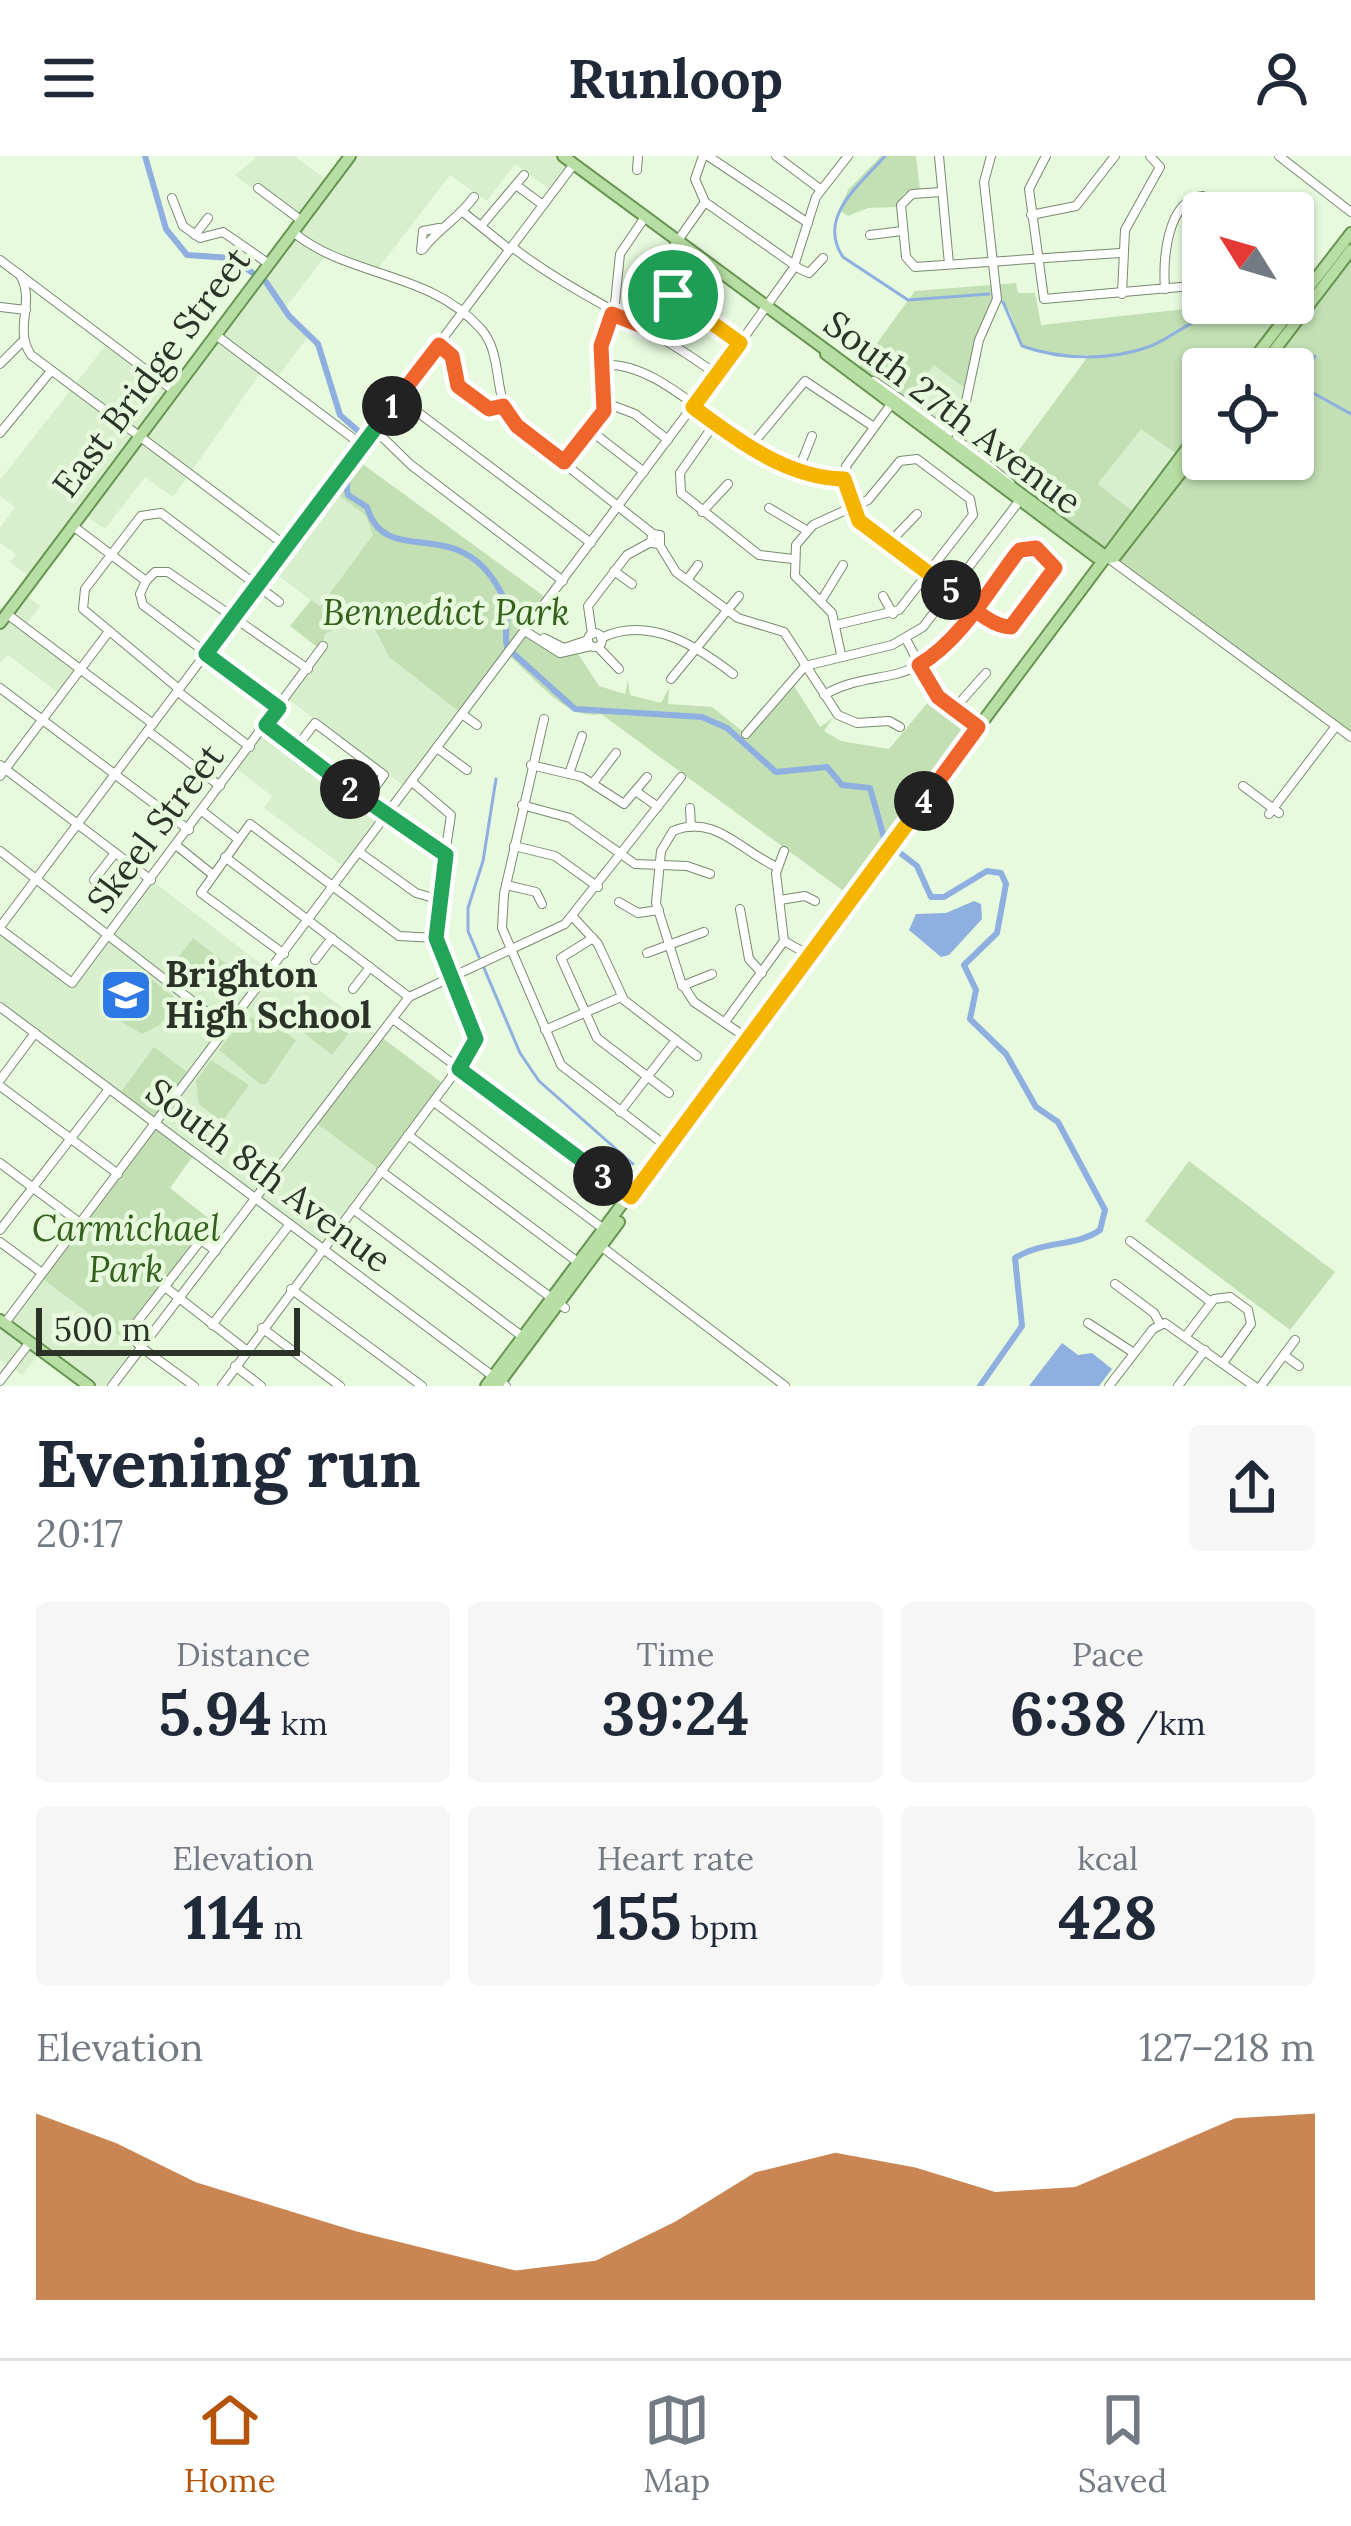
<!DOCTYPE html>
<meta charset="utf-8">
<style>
:root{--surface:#fff;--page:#f6f6f7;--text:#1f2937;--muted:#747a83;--line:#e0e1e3;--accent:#b45309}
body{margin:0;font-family:Lora,serif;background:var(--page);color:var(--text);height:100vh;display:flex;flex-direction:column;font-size:45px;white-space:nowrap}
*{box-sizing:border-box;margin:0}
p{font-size:39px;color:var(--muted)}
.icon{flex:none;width:66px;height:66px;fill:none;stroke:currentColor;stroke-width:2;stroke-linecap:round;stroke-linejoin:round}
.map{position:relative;height:1230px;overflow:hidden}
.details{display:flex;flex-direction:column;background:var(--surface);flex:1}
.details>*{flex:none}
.needle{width:78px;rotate:307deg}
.buttons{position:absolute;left:1182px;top:36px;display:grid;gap:24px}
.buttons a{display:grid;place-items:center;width:132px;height:132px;border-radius:12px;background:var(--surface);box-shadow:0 3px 9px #0004;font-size:60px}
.scale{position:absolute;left:36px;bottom:30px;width:264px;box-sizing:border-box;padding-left:12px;border:6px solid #2b3227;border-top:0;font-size:33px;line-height:42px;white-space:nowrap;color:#2b3227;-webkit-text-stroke:9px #e7fade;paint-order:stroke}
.pin{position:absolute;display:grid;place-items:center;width:102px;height:102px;color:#fff;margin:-51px;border:6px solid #fff;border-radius:50%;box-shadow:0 3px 12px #0007}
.km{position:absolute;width:60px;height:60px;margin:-30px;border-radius:50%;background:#222;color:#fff;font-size:33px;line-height:60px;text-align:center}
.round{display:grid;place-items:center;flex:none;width:126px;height:126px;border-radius:12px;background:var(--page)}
.head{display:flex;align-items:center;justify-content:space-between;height:204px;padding:0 36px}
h1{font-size:66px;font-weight:700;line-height:90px}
.stats{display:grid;grid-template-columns:repeat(3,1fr);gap:18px;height:204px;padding:12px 36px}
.stats div{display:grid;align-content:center;border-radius:12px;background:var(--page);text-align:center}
.stats b{font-size:60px;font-weight:700}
.stats small{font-size:33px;font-weight:400}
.stats p{font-size:33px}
.chart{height:336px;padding:24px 36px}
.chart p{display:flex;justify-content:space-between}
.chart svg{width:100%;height:216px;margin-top:12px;fill:var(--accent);opacity:.7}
header{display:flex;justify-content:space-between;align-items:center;height:156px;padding:0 36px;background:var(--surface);font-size:54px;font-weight:700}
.tab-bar{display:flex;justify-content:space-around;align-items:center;height:168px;border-top:3px solid var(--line);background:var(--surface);font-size:33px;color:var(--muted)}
.tab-bar a{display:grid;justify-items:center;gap:6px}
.tab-bar .selected{color:var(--accent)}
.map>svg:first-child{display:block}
.built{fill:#d7efcd}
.green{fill:#c2e0b4}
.water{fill:#8eafdf}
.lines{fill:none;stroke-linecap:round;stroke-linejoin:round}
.stream{stroke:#8eafdf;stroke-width:3}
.canal{stroke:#8eafdf;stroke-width:6}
.minor-casing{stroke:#788970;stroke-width:10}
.major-casing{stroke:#679450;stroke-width:14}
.minor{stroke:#fff;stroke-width:8}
.major{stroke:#b8dfa3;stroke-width:10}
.split-1-casing{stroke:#fff;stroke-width:24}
.split-2-casing{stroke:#fff;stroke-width:24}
.split-3-casing{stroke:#fff;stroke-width:24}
.split-4-casing{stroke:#fff;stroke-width:24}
.split-5-casing{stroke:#fff;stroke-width:24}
.split-6-casing{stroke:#fff;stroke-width:24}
.split-1{stroke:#f0652b;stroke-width:15}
.split-2{stroke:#22a559;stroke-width:15}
.split-3{stroke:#22a559;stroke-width:15}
.split-4{stroke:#f5b400;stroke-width:15}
.split-5{stroke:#f0652b;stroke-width:15}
.split-6{stroke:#f5b400;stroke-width:15}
.labels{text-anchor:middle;stroke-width:9;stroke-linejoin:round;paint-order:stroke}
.street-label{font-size:36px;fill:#2b3227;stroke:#e7fade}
.park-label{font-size:36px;font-style:italic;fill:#35601b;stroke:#e7fade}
.poi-label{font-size:36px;font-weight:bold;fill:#2b3227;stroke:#e7fade;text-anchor:start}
</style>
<header><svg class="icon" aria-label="menu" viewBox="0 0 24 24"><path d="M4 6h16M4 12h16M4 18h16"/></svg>Runloop<svg class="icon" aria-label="person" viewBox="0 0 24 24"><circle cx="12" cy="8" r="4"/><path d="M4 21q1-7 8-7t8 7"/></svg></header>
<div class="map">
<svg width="1351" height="1230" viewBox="0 0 1351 1230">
<rect width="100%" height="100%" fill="#e7fade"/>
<g class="built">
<polygon points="258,0 294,0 330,26 350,0 563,0 574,8 553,36 515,8 487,45 450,19 377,114 326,99 282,156 307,182 275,224 262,215 173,341 145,321 105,373 83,358 33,423 10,406 16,398 0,387 0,372 15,351 0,340 0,324 109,185 175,235 298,68 235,19"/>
<polygon points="934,208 969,235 961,260 946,271 905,244"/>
<polygon points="1141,272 1179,301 1136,358 1098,329"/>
<polygon points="330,332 366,360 374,379 319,450 269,413"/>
<polygon points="23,437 40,450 25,470 80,513 61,539 8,499 0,506 0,450 8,456"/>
<polygon points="364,457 389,501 462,558 407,632 286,542 323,490 325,478"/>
<polygon points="266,569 386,660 347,713 264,652 272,640 234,611"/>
<polygon points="151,724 270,815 279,804 380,880 381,1015 323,1093 0,851 0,773 72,826"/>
<polygon points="40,1121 139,1195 112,1230 78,1230 81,1226 41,1195 22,1219 0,1203 0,1164 4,1167"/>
</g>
<g class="green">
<polygon points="881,0 916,0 920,34 904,37 896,51 868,52 848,60 839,54 848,34"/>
<polygon points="1351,94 1351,582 1002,317 1089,199 1058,201 1022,190 1010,156 998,143 979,184 969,235 934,209 905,244 858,213 915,135 1016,127 1018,137 1035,137 1041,169 1238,147 1286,151 1290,155 1246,213 1203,213 1203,271 1175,297 1141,273 1098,328 1136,358 1203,288 1203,303 1293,303 1293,213 1260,213"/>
<path d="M 353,301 L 549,444 L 526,475 L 577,496 L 599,530 L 625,538 L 628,524 L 630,539 L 661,547 L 669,532 L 668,548 L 712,551 L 746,578 L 789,522 L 820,571 L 833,562 L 824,575 L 841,585 L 889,593 L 935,538 L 978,571 L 853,742 L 601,558 C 566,566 533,519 508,499 L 462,558 L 389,501 L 366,457 L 325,478 L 321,494 L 290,470 L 311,444 L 320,450 L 373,379 L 366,360 L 330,332 Z"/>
<polygon points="193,782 240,818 223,838 177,803"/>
<polygon points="139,813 180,846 158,870 142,878 102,854"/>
<polygon points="302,842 349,877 332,899 286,863"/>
<polygon points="264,860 296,884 266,928 260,928 219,894 243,863"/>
<polygon points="380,880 446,930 381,1015 315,966"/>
<polygon points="154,891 191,919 155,966 195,997 170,1032 212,1065 123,1183 40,1121 154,967 118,940"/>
<polygon points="211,904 249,929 222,966 199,948 196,925"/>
<polygon points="1189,1005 1335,1116 1290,1174 1145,1065"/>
</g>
<g class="water">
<polygon points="974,745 981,748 982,763 949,799 941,801 909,774 916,758 946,757"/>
<polygon points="1062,1187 1078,1199 1092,1197 1112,1213 1099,1230 1029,1230"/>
</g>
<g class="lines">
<g class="stream">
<path d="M 885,0 C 861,28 816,61 843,101 L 908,144 L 989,138"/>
<path d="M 1003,146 L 1022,190 C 1061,204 1111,205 1151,190 C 1171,182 1186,167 1208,160 C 1230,153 1251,165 1273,160"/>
<polyline points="1315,200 1304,221 1306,233 1351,258"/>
<polyline points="479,801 468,775 468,752 483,705 496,623"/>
<polyline points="484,812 520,897 539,925 633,1008"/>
</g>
<g class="canal">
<path d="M 145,0 L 166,73 L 187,99 L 231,102 L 266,126 L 289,160 L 318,188 L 340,259 L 373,288 C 361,303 342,319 348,339 L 367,351 C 386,417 463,351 504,443 C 511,458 503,475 507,491"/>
<polyline points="514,498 575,553 702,561 727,572 776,616 827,611 842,629 870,632 885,685"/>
<path d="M 895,693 L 917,710 L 931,741 L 944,741 L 987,715 L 1001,717 L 1006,728 L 997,777 L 964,809 L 976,834 L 970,863 L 1006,898 L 1036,951 L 1058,966 L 1105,1054 L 1100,1074 C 1076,1091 1044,1084 1015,1102 L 1022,1170 L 980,1230"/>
</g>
<g class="minor-casing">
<g id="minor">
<polyline points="703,0 695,23 705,46 800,113 809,117 823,102"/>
<polyline points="708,0 808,67"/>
<polyline points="776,0 820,33"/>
<polyline points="939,0 949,108"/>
<polyline points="1046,0 1029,33 1044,143 1203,129"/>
<polyline points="1279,0 1351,56"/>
<polyline points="637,14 638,0"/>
<polyline points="516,29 543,49"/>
<polyline points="258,32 302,65"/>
<polyline points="941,36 912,38 901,49 906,101 915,111 1120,97"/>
<polyline points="172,42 183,70 200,82 223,76 269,108"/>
<polyline points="463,56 510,94"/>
<polyline points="1031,59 1076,50 1115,0"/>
<polyline points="481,70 524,19"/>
<path d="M 293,76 C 349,122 429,115 480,172 C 504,197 492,239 513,267 L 653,378"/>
<polyline points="195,79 208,62"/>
<polyline points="870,79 902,75"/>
<path d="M 512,91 C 577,141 652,170 717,219"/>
<path d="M 423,93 C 439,72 457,64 474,41"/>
<polyline points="421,94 423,75 439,72"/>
<polyline points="0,104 174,235"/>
<path d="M 20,119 C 36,146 13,172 31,199 L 286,390"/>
<polyline points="656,133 681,143 740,186"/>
<path d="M 1165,133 C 1163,105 1166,44 1203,40 L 1226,57"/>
<polyline points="1122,138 1125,74 1160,11 1150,0"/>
<polyline points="0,151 26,154"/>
<polyline points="650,173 660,110 705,46"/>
<polyline points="216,179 362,289"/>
<polyline points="439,189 453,203 459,231 489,253 503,250"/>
<polyline points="0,208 23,185"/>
<path d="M 602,209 C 675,202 747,322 844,323"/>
<polyline points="874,225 941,271 954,270 958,284 1010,327"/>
<polyline points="399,242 591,387"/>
<polyline points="606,247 635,258 668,284"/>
<polyline points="715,267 680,317 681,337 759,399 793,403"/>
<polyline points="374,273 411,309 563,425"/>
<polyline points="591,275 644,316"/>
<polyline points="0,277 51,215"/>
<polyline points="943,285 964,255 979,184 997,143 984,26 991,0"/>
<polyline points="751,290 805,225 874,271"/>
<polyline points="564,306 604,255 602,185 615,147 620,98 645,61"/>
<polyline points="798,315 812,280"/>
<polyline points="769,352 806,374"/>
<polyline points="702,356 728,328"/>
<polyline points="73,370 146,425"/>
<polygon points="652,378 660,379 660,388 651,387"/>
<polyline points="659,388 676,416 738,462 784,476 838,559 857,567 889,565 900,571"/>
<polyline points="888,388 917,358"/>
<polygon points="1027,391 1049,402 1055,416 1018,467 1001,471 975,453"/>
<polyline points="1108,402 1351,581"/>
<polyline points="614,415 632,428"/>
<polyline points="687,424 698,409"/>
<polyline points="146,425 155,416 168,416 308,513"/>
<polyline points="146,425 140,438 143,449 279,552"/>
<polyline points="883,440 893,458"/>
<polyline points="821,445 843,409"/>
<polyline points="7,458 153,568"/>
<polyline points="836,469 899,454 973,359 970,343 917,303 900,305 868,344 813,369 796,389 795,420 832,457 841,498"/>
<polyline points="525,475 560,497 591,490"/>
<circle cx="595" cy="484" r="7"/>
<polyline points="592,478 588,450 627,399 651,386"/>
<polyline points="544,482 564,492 588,484"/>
<path d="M 601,482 C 649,459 697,490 733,518"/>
<polyline points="906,483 935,538 978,571"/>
<polyline points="598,491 619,513"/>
<polyline points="671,523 739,440"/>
<polyline points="0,532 189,674"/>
<polyline points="179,533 83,453 85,433 141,360 161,357 279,446"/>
<polyline points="177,535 250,591"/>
<path d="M 824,539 C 847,525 870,524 896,518 C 933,509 954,481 975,453 L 852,355 L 846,310 L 892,247"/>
<polyline points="954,553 986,517"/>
<polyline points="462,558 477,569"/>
<polyline points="544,563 504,738 502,772 561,909 666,990"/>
<polyline points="266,569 431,693 446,699"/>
<polyline points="148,575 220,630"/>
<polyline points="746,578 805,510 892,489 923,471 1020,344"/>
<polyline points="296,592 315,567 384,619 365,645"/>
<polyline points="437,592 467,614"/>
<polyline points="0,609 151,724"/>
<polyline points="531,609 582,621 624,648 647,621"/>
<polyline points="569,618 582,580"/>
<polyline points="0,620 107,478"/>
<polyline points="593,627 616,597"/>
<polyline points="1243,630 1279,657"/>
<polyline points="637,636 658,651"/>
<polyline points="522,649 570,662 635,708 687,710 710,718"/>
<polyline points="690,652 691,671"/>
<polyline points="202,655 238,683"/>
<polyline points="1269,658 1336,570"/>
<polyline points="177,690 212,718"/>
<polyline points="514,690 555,700 598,731"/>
<polyline points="0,695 227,872"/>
<polyline points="359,696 416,737 437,743"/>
<polyline points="225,701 409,841"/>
<polyline points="94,724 115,697"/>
<polyline points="506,729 536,736 542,748"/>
<polyline points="780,744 805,740 815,745"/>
<polyline points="619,746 638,757 659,754"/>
<polyline points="740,753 749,803 762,817"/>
<polyline points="573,761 598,788 624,844 697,900"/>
<polyline points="0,771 574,8"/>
<polyline points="0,773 72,827 323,490"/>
<polyline points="593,782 561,802 597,882 669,937"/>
<polyline points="784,785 809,799"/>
<polyline points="647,797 704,776"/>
<polyline points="284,798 201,737 250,668 399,780 436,782"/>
<polyline points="315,804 332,782"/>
<polyline points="682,830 712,818"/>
<polyline points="353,833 370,811"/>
<polyline points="0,851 506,1230"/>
<polyline points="393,863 631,1041"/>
<polyline points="725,866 784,785 776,717 784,695"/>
<polyline points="545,874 621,841"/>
<path d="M 747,882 L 694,846 L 681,826 L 656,747 L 661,695 L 673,675 C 714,657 742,696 777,711"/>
<polyline points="0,924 35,877"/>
<polyline points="0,930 118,1018"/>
<polyline points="434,946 605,1074"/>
<polyline points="620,956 676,884"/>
<polyline points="408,979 579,1107"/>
<polyline points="0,1007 80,1067"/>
<polyline points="381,1015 565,1152"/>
<polyline points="353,1053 523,1181"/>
<polyline points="0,1074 109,933"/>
<polyline points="202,1077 201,1084 216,1095"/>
<polyline points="1130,1085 1211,1146"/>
<polyline points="0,1086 42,1117"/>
<polyline points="602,1091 785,1230"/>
<polyline points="1115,1128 1154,1157 1160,1168"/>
<polyline points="165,1131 246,1194"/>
<polyline points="291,1133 422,1230"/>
<polyline points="5,1167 740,187 793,113 816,41 848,0"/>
<polyline points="1088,1167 1134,1197"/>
<polyline points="212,1169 290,1068"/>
<polyline points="262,1172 340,1230"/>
<polyline points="1186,1180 1214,1143 1230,1141 1248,1154 1251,1168 1223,1207"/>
<polyline points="142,1191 127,1179 201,1084"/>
<polyline points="142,1192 194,1230"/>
<polyline points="1284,1199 1299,1210"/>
<polyline points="235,1210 261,1230"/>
<polyline points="0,1225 30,1186"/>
<polyline points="112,1230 409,841 565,768 681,621"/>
<polyline points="222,1230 476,888 434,771 451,659 412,626"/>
<polyline points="1109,1230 1153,1173 1165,1167 1254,1230"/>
<polyline points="1178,1230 1205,1194"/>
<polyline points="1261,1230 1295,1184"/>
</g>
</g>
<g class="major-casing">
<g id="major">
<polyline points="563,0 1108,402"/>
<polyline points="826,198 1096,401 1108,402"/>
<polyline points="1246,213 1351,77"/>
<polyline points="1260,213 1351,94"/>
<polyline points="1108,402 1115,401 1203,288"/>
<polyline points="0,467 350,0"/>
<polyline points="0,1164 89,1230"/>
<polyline points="486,1230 1203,271"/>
<polyline points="497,1230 619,1066"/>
</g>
</g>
<use href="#minor" class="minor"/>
<use href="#major" class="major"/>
</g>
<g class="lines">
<g class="split-1-casing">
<polyline id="split-1" points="392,250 439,189 452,200 458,230 489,253 503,250 517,270 564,306 604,255 601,190 612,158 650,173 656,133 673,139"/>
</g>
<g class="split-2-casing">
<polyline id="split-2" points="350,633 266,569 279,552 206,498 392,250"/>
</g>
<g class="split-3-casing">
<polyline id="split-3" points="350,633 446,699 436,782 476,883 459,913 603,1020"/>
</g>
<g class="split-4-casing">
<polyline id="split-4" points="603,1020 631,1041 924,645"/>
</g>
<g class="split-5-casing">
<path id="split-5" d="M 924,645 L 978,571 L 938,541 L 919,509 C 961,484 988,435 1017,397 L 1020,394 L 1036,392 L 1055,412 L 1011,471 C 990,471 968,447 951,434"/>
</g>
<g class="split-6-casing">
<path id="split-6" d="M 673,139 L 740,187 L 693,251 C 737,284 787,322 844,323 L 859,365 L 951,434"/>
</g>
<use href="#split-1" class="split-1"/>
<use href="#split-2" class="split-2"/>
<use href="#split-3" class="split-3"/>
<use href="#split-4" class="split-4"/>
<use href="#split-5" class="split-5"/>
<use href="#split-6" class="split-6"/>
</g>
<defs>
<g id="school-square" transform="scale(2.7)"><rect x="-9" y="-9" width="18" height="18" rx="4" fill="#2d78e4" stroke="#e7fade"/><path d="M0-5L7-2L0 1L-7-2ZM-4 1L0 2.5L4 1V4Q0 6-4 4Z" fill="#fff"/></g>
</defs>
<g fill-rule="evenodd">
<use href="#school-square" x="126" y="839"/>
</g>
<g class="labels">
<g class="street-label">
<text transform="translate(151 216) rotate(-53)" y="13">East Bridge Street</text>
<text transform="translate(953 256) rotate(37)" y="13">South 27th Avenue</text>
<text transform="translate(155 672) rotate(-53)" y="13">Skeel Street</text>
<text transform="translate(269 1019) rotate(37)" y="13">South 8th Avenue</text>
</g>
<g class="park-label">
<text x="446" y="469">Bennedict Park</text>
<text x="126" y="1085">Carmichael<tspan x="126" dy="41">Park</tspan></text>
</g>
<g class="poi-label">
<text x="165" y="831">Brighton<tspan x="165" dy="41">High School</tspan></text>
</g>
</g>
</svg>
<div class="buttons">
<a><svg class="needle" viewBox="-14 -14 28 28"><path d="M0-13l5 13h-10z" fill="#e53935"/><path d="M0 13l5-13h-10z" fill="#747a83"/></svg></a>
<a><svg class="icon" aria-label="locate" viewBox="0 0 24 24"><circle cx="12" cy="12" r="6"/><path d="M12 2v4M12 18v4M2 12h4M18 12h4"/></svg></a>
</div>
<div class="scale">500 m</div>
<div class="pin" style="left:673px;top:139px;background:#1e9e55"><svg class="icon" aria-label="arrive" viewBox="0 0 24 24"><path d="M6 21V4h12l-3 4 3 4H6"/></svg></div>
<b class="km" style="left:392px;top:250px">1</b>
<b class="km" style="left:350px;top:633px">2</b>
<b class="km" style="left:603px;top:1020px">3</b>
<b class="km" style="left:924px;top:645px">4</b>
<b class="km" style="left:951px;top:434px">5</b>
</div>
<section class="details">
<div class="head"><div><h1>Evening run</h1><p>20:17</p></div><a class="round"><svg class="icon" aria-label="share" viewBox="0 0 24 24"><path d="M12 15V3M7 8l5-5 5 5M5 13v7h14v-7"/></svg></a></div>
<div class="stats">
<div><p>Distance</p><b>5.94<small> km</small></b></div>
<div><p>Time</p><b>39:24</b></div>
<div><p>Pace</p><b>6:38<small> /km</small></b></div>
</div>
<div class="stats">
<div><p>Elevation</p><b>114<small> m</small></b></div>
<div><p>Heart rate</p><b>155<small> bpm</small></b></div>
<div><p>kcal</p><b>428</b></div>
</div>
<div class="chart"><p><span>Elevation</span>127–218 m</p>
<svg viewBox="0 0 160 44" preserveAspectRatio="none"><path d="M0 44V6L10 12L20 20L30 25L40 30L50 34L60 38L70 36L80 28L90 18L100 14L110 17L120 22L130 21L140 14L150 7L160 6V44z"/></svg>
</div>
</section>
<nav class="tab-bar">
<a class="selected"><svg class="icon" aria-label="home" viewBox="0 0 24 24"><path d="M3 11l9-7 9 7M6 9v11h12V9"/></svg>Home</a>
<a><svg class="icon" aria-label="map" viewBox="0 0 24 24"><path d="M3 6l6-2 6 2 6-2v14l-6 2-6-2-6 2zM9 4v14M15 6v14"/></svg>Map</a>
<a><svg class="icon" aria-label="saved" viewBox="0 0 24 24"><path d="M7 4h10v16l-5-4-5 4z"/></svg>Saved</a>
</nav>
